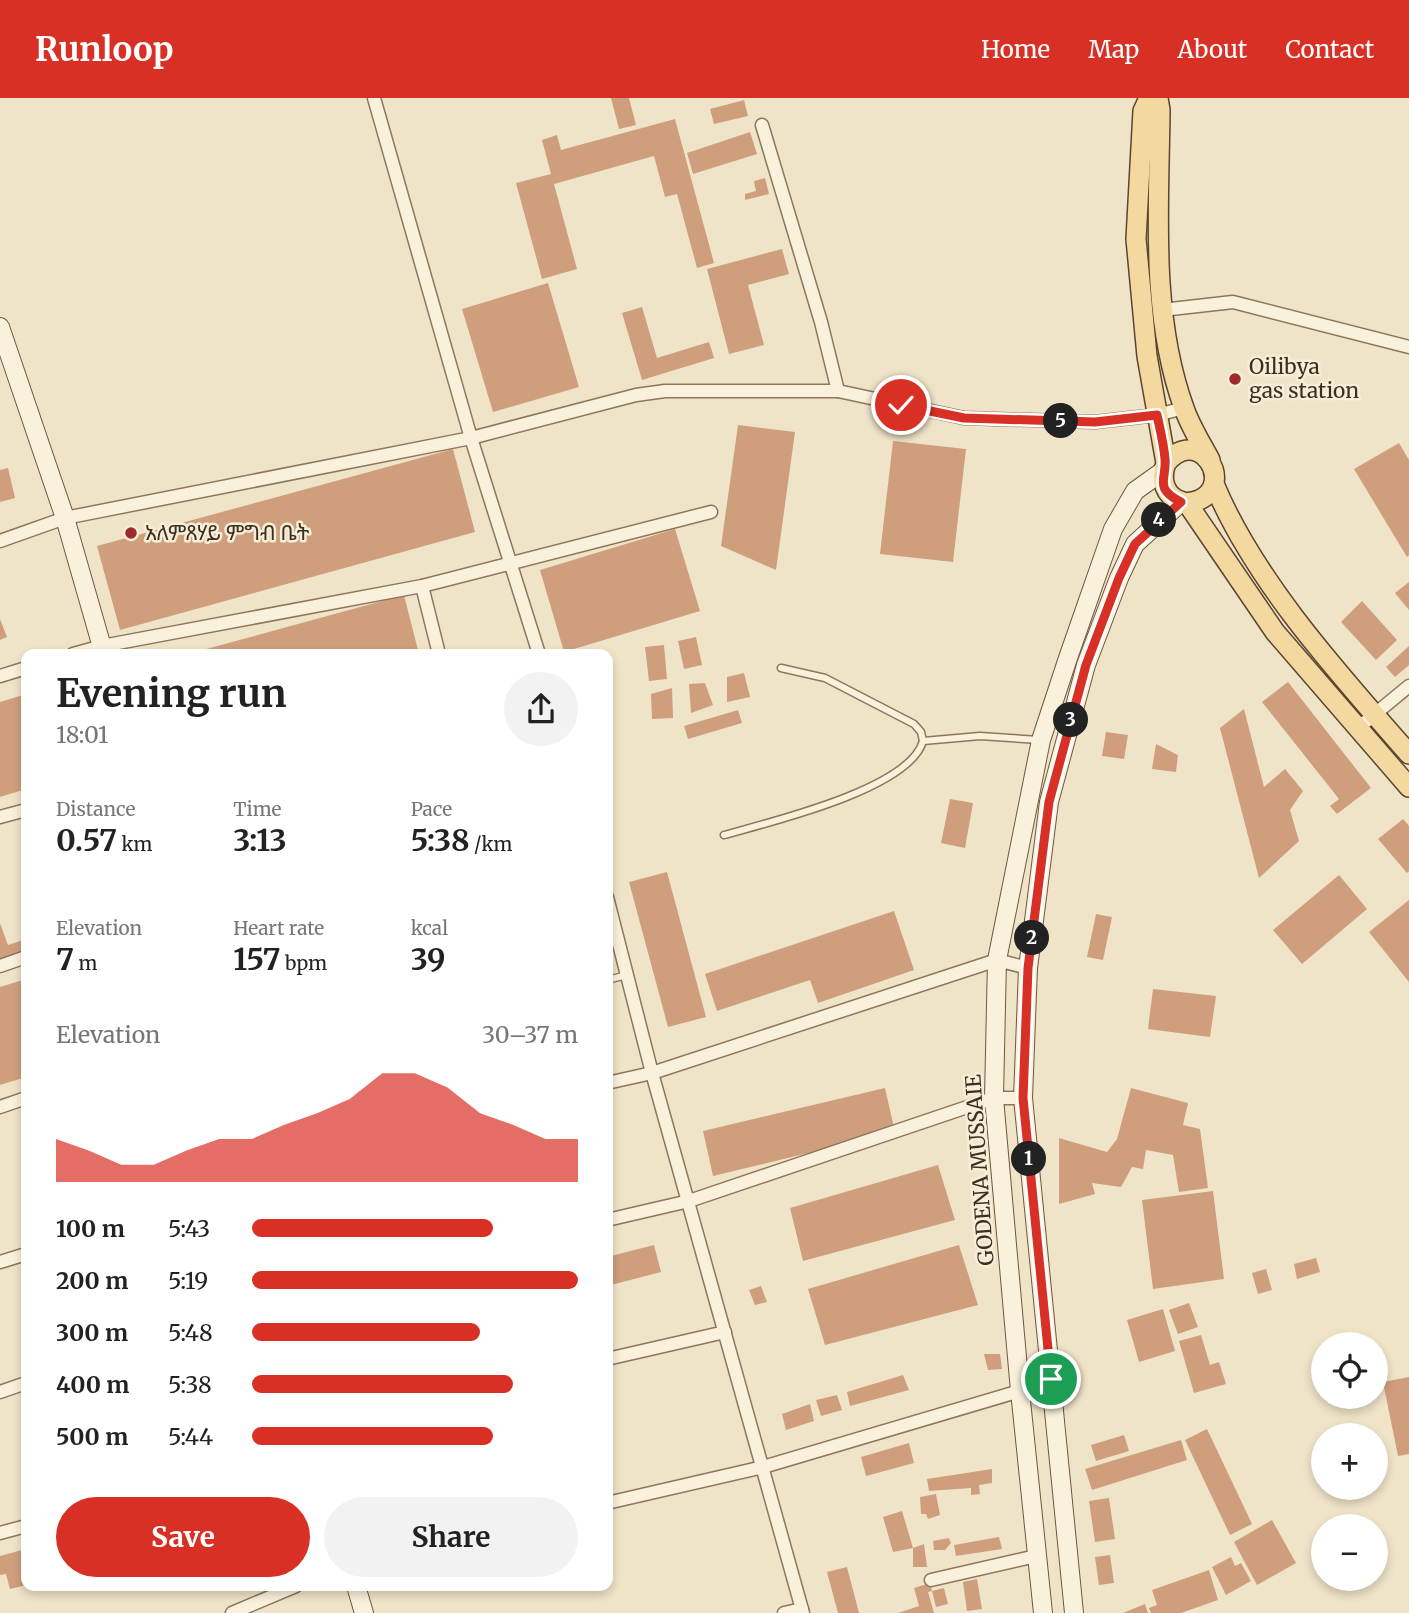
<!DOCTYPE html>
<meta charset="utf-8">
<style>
:root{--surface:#fff;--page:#f2f2f2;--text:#222;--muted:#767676;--accent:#d93025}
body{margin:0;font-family:Merriweather,"Noto Sans Ethiopic",serif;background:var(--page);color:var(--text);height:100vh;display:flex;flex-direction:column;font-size:26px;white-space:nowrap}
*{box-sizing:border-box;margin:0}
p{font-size:23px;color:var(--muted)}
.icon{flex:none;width:38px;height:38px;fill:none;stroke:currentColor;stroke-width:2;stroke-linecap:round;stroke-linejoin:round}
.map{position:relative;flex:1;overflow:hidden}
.panel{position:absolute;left:21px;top:551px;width:592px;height:942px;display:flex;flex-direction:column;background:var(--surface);border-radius:14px;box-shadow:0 4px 10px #0003}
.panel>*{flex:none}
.fabs{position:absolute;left:1311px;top:1234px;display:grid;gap:14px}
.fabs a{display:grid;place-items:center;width:77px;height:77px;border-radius:50%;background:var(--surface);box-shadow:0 4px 10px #0003;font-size:35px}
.pin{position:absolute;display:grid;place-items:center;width:60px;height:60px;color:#fff;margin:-30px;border:4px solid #fff;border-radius:50%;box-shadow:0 2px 7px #0007}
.km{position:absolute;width:35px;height:35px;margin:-18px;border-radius:50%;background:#222;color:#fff;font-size:19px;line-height:35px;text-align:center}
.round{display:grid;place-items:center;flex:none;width:74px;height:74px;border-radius:37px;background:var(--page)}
.headline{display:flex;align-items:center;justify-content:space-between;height:119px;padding:0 35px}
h1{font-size:38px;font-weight:700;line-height:52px}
.metrics{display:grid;grid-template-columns:repeat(3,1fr);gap:10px;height:119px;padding:7px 35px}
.metrics div{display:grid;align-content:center}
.metrics b{font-size:30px;font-weight:700}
.metrics small{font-size:19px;font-weight:400}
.metrics p{font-size:19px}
.chart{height:196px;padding:14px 35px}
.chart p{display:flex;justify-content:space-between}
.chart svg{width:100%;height:126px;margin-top:7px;fill:var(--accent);opacity:.7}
.primary-button{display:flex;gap:14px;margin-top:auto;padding:14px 35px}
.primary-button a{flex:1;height:80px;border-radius:42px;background:var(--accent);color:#fff;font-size:28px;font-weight:700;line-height:80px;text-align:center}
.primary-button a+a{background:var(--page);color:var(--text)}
ul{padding:0 35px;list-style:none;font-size:23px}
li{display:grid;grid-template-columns:112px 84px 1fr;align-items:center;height:52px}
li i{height:18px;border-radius:9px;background:var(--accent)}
header{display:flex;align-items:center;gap:42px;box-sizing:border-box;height:98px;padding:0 35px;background:var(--accent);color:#fff}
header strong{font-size:33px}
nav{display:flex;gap:38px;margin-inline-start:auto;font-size:24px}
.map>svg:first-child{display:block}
.building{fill:#cf9f7d}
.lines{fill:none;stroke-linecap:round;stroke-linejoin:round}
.lane-casing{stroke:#8d765c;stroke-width:9}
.street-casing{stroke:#8d765c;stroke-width:15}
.secondary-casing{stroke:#6f573f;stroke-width:20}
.primary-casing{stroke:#5b4430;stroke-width:22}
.lane{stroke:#faf1dc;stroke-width:6}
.street{stroke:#faf1dc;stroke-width:12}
.secondary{stroke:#faf1dc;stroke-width:18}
.primary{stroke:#f3d9a0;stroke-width:19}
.route-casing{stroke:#fff;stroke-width:14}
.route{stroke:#d93025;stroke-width:9}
.poi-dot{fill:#9e2a2b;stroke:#f7eed8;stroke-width:2.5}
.labels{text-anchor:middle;stroke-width:5;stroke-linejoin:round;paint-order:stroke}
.poi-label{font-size:21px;fill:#3d2e20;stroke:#f7eed8;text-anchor:start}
.street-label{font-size:21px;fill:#3d2e20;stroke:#f7eed8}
</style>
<header>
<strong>Runloop</strong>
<nav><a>Home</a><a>Map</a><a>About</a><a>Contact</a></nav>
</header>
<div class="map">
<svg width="1409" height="1515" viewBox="0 0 1409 1515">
<rect width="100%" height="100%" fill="#f0e4c8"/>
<g class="building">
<polygon points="611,0 629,0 636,27 619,31"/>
<polygon points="744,2 748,18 714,26 710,11"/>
<polygon points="675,21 714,165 697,170 677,96 665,99 654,58 554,86 577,171 542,181 516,85 551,76 542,42 557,37 561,52"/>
<polygon points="750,34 757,56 693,76 687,55"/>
<polygon points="765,80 769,96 745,102 745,96 756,93 754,83"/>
<polygon points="782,151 789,176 748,187 764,247 729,256 707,171"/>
<polygon points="548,185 579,289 493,314 462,211"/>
<polygon points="642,209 657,260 709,244 714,260 642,282 622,215"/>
<polygon points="738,327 795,334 776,472 721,448"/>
<polygon points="893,343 966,351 953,464 880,456"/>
<polygon points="1399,345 1409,362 1409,457 1407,459 1354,371"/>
<polygon points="453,351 475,434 120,532 97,448"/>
<polygon points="8,370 15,400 0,404 0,372"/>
<polygon points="675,431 700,513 564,554 540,472"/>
<polygon points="1409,484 1409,512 1395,495"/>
<polygon points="404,497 419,556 188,556"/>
<polygon points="1362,503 1397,542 1376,562 1341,524"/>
<polygon points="0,521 7,539 0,542"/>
<polygon points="696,539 702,567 684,571 678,543"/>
<polygon points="664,547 667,581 649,583 645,549"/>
<polygon points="1409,548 1409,567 1395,579 1386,569"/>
<polygon points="744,575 750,599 727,604 727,579"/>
<polygon points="1288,584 1371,690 1337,716 1330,708 1339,701 1262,604"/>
<polygon points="705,585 713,607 691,615 689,586"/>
<polygon points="672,590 673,620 652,621 651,596"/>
<polygon points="26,596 26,691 0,699 0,604"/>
<polygon points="1244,611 1264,689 1285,671 1303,693 1290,712 1299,743 1259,780 1220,630"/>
<polygon points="738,612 742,625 688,641 684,628"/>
<polygon points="1106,634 1128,637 1124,661 1102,658"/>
<polygon points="1156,646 1178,657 1176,674 1152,671"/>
<polygon points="950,701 973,705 965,750 941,745"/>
<polygon points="1403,721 1409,728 1409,773 1407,775 1378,741"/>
<polygon points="667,774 706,919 668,929 629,784"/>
<polygon points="1339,777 1367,811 1302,866 1273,832"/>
<polygon points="1409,802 1409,884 1369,834"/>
<polygon points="894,813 914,872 818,905 810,882 717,913 705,876"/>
<polygon points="1096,816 1112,819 1103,862 1087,859"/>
<polygon points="0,825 8,847 26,841 26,854 0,863"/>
<polygon points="26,881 26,979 0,987 0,889"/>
<polygon points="1153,891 1216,898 1210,939 1148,931"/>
<polygon points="885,990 895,1034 713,1078 703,1033"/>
<polygon points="1131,990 1188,1005 1183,1027 1200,1031 1208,1090 1179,1094 1173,1057 1146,1052 1143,1071 1132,1069 1121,1089 1092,1085 1095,1096 1059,1106 1059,1040 1107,1054 1117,1041"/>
<polygon points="938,1067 955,1122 803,1163 790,1110"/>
<polygon points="1213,1093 1224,1181 1153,1191 1142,1102"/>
<polygon points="654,1147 661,1174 607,1188 607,1159"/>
<polygon points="959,1147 978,1207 825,1247 808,1191"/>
<polygon points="1316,1160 1320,1174 1297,1181 1294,1166"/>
<polygon points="1266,1171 1272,1192 1258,1196 1252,1175"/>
<polygon points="761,1188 767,1204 755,1207 749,1192"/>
<polygon points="1189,1205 1198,1229 1178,1236 1169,1212"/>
<polygon points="1163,1211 1175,1253 1139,1264 1127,1222"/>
<polygon points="1201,1237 1210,1267 1219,1264 1226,1286 1194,1295 1179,1243"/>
<polygon points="984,1256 1000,1256 1002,1271 988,1272"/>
<polygon points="903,1277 909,1292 850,1308 847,1294"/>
<polygon points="1409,1279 1409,1356 1398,1358 1383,1284"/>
<polygon points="837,1297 842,1312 821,1318 816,1302"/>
<polygon points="810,1306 814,1323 786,1332 782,1316"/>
<polygon points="1207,1331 1252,1426 1230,1437 1185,1342"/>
<polygon points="1124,1337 1129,1353 1096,1363 1091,1347"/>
<polygon points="1181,1342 1187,1362 1092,1392 1085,1371"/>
<polygon points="909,1345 914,1365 866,1378 861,1359"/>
<polygon points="992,1371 992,1385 979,1387 980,1396 971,1397 971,1390 929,1393 927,1381"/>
<polygon points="936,1396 940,1417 928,1421 926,1416 921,1416 920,1399"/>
<polygon points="1109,1400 1115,1441 1095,1444 1089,1403"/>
<polygon points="902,1413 913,1450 893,1454 883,1419"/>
<polygon points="1272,1422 1296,1465 1257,1487 1234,1444"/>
<polygon points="999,1439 1002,1451 956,1458 954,1447"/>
<polygon points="949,1440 951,1445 945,1452 934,1452 933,1443"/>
<polygon points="924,1446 927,1469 913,1469 913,1450"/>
<polygon points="26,1451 26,1487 10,1491 6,1476 0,1477 0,1458"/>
<polygon points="1110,1457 1114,1485 1099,1487 1095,1459"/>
<polygon points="1231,1459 1235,1468 1241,1465 1251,1483 1226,1497 1212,1469"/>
<polygon points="847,1469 859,1515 838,1515 827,1474"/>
<polygon points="1209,1472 1218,1502 1181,1515 1151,1515 1149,1510 1157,1507 1152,1492"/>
<polygon points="977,1481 982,1511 967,1513 963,1484"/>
<polygon points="930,1485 932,1493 944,1490 948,1506 936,1509 932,1493 928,1494 934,1515 898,1515 919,1508 914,1490"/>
<polygon points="1145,1506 1148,1515 1123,1515"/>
</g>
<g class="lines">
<g class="lane-casing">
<g id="lane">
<polyline points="781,570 825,580 914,626 921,634 923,643 980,638 1039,642"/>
<path d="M 724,737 C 770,724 910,691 923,643"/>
<polyline points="607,882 627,877"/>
</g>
</g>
<g class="street-casing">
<g id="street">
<polyline points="374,0 471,340 539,556"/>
<polyline points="762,27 821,224 838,293"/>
<polyline points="1162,212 1233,204 1409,249"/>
<polyline points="0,443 65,420 471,340 636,297 665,293 838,293 964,320 1095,324 1157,317 1184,310"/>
<polyline points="422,488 439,556"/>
<polyline points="73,556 102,548 422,488 711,414"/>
<polyline points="0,578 26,570"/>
<polyline points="1358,630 1409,588"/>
<polyline points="0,719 26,712"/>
<polyline points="607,799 652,975 803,1515"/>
<polyline points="0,868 26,859"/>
<polyline points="607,985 652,975 997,862 1028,870"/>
<polyline points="0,1009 26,1000"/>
<polyline points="607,1122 689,1103 994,1000 1023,1000"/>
<polyline points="0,1164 26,1156"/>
<polyline points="607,1261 725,1234"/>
<polyline points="0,1294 26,1285"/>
<polyline points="607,1405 763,1369 1020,1293 1051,1281"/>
<polyline points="0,1435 26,1428"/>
<polyline points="931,1482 1036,1458"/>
<polyline points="232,1515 296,1488"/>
<polyline points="784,1515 802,1511"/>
</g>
</g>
<g class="secondary-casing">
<g id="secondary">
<polyline points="0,229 65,420 104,556"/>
<polyline points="356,1488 364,1515"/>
<polyline points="1043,1515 1020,1293 994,1000 997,862 1041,642 1068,560 1113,431 1135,393 1163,373"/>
<polyline points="1074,1515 1023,1000 1028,870 1049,704 1086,567 1119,480 1135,446 1181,404"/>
</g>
</g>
<g class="primary-casing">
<g id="primary">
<path d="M 1149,0 L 1143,13 L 1136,141 L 1147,258 L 1166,365 C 1160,381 1164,399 1183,404 C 1188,405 1194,404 1199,402 C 1236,386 1199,326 1166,365"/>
<path d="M 1158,0 L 1160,12 C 1159,110 1150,216 1184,310 C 1190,328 1201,345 1210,362"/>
<path d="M 1214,386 C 1255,484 1339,576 1409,656"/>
<polyline points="1187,405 1275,534 1409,689"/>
</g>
</g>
<use href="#lane" class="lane"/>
<use href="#street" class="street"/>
<use href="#secondary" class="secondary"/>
<use href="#primary" class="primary"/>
</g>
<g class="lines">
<g class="route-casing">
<path id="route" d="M 901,307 L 964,320 L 1095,324 L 1157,317 C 1160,331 1164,347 1165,361 C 1167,381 1153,390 1181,404 L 1135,446 L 1119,480 L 1086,567 L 1049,704 L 1028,870 L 1023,1000 L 1051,1281"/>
</g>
<use href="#route" class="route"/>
</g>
<g class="poi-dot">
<circle cx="1235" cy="281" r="7"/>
<circle cx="131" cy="435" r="7"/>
</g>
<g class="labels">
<g class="poi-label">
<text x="1249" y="276">Oilibya<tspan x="1249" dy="24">gas station</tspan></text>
<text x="145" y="442">አለምጸሃይ ምግብ ቤት</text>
</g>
<g class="street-label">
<text transform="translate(980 1072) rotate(-94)" y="7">GODENA MUSSAIE</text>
</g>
</g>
</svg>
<div class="fabs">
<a><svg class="icon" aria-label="locate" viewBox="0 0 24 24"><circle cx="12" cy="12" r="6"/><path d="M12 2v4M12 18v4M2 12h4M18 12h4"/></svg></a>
<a>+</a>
<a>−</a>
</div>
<div class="pin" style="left:1051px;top:1281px;background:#1e9e55"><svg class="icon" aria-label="arrive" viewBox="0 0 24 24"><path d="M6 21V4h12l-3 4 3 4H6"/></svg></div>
<div class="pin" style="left:901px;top:307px;background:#d93025"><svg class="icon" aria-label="check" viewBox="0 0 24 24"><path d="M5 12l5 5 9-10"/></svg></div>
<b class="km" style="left:1029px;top:1061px">1</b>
<b class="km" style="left:1032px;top:840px">2</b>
<b class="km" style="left:1071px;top:622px">3</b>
<b class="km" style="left:1159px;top:422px">4</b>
<b class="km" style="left:1061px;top:323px">5</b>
<section class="panel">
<div class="headline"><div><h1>Evening run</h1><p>18:01</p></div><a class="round"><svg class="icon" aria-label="share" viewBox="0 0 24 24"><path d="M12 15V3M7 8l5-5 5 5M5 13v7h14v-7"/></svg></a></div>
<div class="metrics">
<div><p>Distance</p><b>0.57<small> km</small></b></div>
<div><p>Time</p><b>3:13</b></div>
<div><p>Pace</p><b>5:38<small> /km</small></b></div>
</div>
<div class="metrics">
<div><p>Elevation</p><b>7<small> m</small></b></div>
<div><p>Heart rate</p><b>157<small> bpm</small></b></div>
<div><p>kcal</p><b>39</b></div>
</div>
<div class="chart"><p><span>Elevation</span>30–37 m</p>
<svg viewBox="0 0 160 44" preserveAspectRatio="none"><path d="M0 44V29L10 33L20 38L30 38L40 33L50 29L60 29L70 24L80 20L90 15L100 6L110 6L120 11L130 20L140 24L150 29L160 29V44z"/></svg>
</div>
<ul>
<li><b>100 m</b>5:43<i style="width:74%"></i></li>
<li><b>200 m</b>5:19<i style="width:100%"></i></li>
<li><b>300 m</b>5:48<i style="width:70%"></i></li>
<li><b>400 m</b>5:38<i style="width:80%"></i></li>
<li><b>500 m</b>5:44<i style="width:74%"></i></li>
</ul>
<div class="primary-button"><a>Save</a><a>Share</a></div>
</section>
</div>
